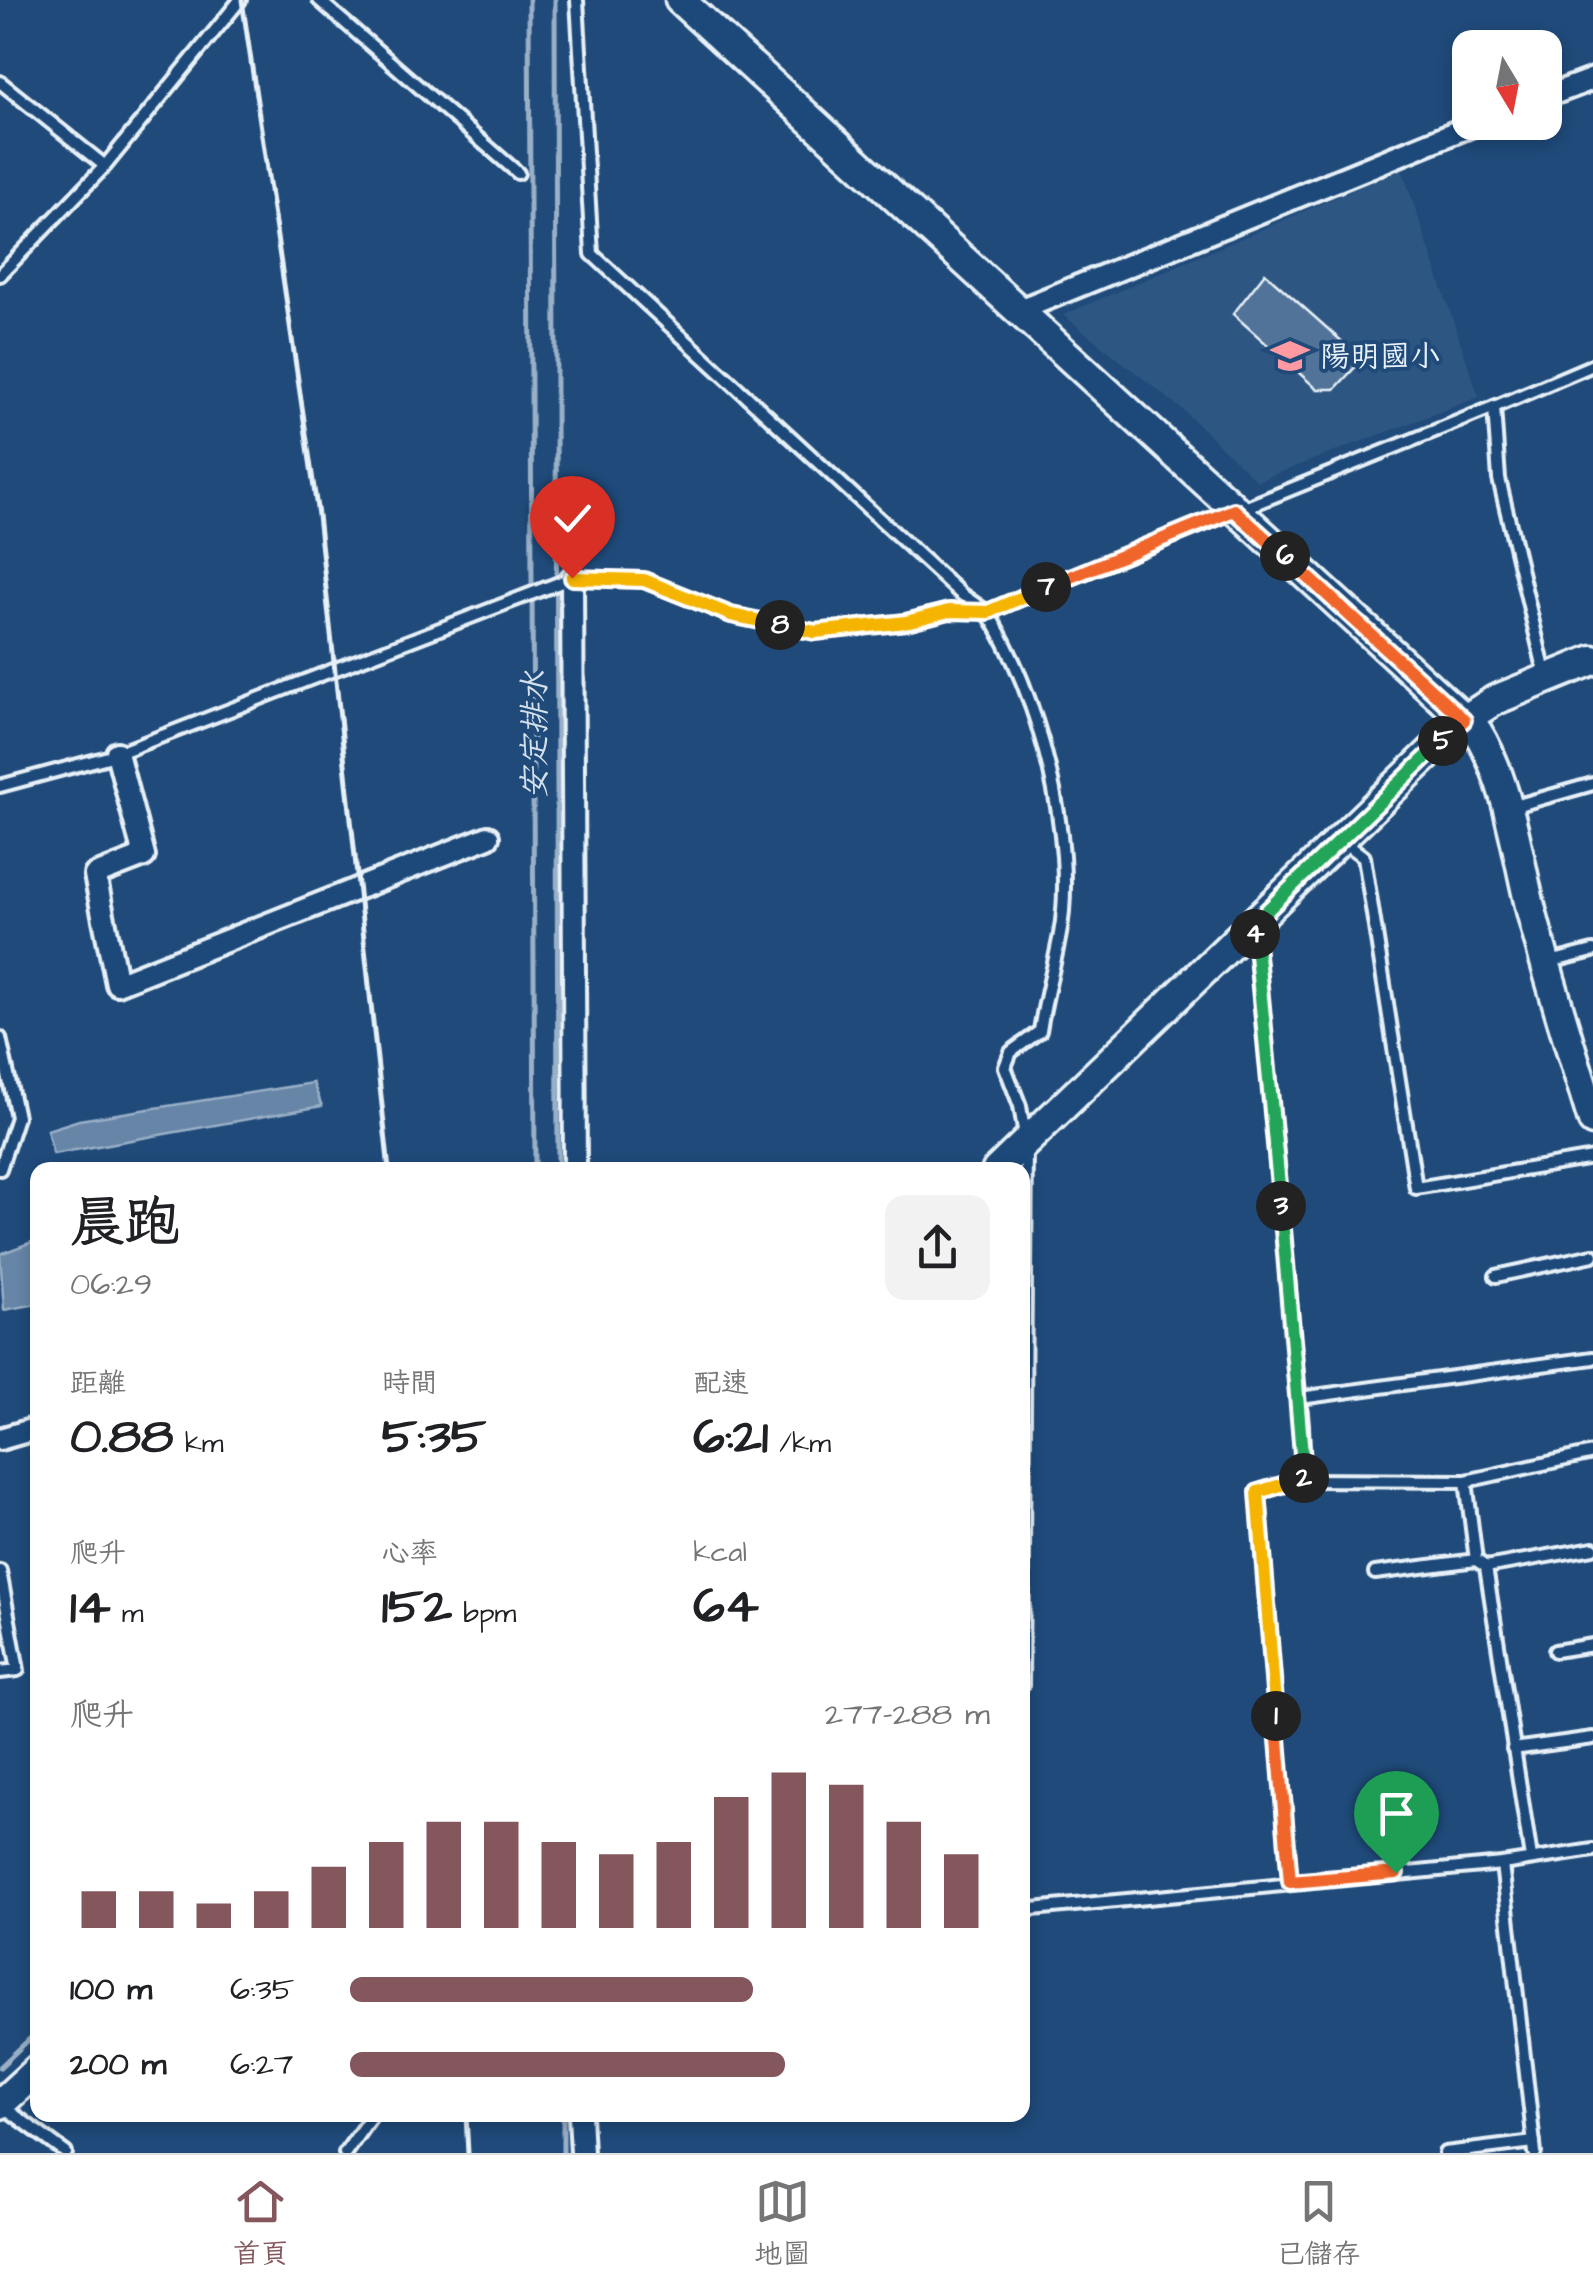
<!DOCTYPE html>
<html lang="zh-TW">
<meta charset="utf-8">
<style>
:root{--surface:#fff;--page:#f2f2f2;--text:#202124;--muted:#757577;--line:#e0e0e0;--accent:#84575d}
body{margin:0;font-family:"Architects Daughter","LXGW WenKai TC",sans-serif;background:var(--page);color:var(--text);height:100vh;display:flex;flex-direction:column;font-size:38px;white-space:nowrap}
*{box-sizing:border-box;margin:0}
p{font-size:32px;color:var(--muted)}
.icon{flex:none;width:55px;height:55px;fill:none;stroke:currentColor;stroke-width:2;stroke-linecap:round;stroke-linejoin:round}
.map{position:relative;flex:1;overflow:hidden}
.side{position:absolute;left:30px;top:1162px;width:1000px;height:960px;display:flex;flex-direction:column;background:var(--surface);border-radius:20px;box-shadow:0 5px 15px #0003}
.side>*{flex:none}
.needle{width:65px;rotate:170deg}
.controls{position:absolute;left:1452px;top:30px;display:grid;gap:20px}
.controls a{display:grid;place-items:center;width:110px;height:110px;border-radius:20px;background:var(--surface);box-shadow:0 5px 15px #0003;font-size:50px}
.pin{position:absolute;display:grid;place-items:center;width:85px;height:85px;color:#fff;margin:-102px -42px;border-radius:50% 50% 50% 0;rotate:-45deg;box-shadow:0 0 10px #0007}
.pin .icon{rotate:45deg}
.km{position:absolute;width:50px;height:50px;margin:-25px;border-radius:50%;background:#222;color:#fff;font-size:28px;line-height:50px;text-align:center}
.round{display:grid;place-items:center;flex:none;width:105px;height:105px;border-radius:20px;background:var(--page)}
.headline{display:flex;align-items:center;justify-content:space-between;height:170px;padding:0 40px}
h1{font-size:55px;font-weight:800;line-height:75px}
.figures{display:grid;grid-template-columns:repeat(3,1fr);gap:15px;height:170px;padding:10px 40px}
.figures div{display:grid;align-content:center}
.figures b{font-size:50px;font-weight:800}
.figures small{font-size:28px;font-weight:400}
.figures p{font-size:28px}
.chart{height:280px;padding:20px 40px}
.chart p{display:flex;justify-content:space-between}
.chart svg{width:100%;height:180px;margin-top:10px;stroke:var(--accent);stroke-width:6}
ul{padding:0 40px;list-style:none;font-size:32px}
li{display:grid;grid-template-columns:160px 120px 1fr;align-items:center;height:75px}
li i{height:25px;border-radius:12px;background:var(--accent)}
.tab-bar{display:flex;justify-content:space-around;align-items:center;height:140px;border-top:2px solid var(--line);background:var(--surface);font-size:28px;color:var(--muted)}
.tab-bar a{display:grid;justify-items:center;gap:5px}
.tab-bar .on{color:var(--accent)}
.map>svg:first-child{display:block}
.built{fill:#2e5683}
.water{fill:#6685a7;stroke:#9ab0c7;stroke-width:2.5}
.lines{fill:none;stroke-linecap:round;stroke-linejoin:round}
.stream{stroke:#9ab0c7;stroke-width:5}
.building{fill:#517399;stroke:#e8f1f8;stroke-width:2.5}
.lane-casing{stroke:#e8f1f8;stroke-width:18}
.street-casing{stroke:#e8f1f8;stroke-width:28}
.secondary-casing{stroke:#e8f1f8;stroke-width:35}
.lane{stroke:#1f4a7a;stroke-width:10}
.street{stroke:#1f4a7a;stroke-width:20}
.secondary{stroke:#1f4a7a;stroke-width:28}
.rail{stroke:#e8f1f8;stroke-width:5}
.split-1-casing{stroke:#fff;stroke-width:20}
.split-2-casing{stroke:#fff;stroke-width:20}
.split-3-casing{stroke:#fff;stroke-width:20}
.split-4-casing{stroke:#fff;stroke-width:20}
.split-5-casing{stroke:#fff;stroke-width:20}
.split-6-casing{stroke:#fff;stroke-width:20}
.split-7-casing{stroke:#fff;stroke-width:20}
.split-8-casing{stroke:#fff;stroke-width:20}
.split-9-casing{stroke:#fff;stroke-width:20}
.split-1{stroke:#f0652b;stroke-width:12}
.split-2{stroke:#f5b400;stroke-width:12}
.split-3{stroke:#22a559;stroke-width:12}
.split-4{stroke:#22a559;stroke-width:12}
.split-5{stroke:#22a559;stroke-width:12}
.split-6{stroke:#f0652b;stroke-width:12}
.split-7{stroke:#f0652b;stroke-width:12}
.split-8{stroke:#f5b400;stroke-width:12}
.split-9{stroke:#f5b400;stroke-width:12}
.labels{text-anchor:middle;stroke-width:8;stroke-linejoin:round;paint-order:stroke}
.poi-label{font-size:30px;fill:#e8f1f8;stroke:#1f4a7a;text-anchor:start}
.water-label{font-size:32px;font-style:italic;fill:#d4e1ec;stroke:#1f4a7a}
</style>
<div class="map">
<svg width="1593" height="2153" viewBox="0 0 1593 2153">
<rect width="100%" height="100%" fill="#1f4a7a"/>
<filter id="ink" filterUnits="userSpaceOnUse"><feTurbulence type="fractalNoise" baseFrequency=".01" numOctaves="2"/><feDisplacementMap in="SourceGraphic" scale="20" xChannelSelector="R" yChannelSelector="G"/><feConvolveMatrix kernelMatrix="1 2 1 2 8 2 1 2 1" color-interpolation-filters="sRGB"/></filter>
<g filter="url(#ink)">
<polygon class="built" points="1402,169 1479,397 1257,481 1183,410 1063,315"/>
<g class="water">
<polygon points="313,1083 322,1106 53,1154 47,1130 79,1120"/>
<polygon points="37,1240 37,1304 4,1310 0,1254"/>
</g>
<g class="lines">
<g class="stream">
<polyline points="529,0 535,1170"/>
<polyline points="555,0 558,1170"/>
<polyline points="0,2067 38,2031"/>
<polyline points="563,2153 563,2115"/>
</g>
</g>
<polygon class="building" points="1265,273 1346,345 1341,349 1358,364 1335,389 1317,389 1233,314"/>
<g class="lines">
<g class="lane-casing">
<g id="lane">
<polyline points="319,0 518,173"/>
<polyline points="577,0 592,254 961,594 987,612 1494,407"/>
<polyline points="0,82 105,166"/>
<polyline points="0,275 105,166 240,0"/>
<polyline points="1546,677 1499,479 1494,407 1593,365"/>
<path d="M 0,786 L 108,757 L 572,578 L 643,580 L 731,615 L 815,632 L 905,622 L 949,611 L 987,612 C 1038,690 1077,841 1060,934 C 1054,967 1045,998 1040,1031 L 1011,1052 L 1005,1067 L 1020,1106 L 1026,1142 L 1022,1686"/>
<polyline points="1511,807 1593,784"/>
<polyline points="1344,842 1364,857 1416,1188 1593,1158"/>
<polyline points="1254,929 1302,1424 1304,1480 1258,1492 1290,1882"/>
<polyline points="1546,963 1593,951"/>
<polyline points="0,1038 17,1117 0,1169"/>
<polyline points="1496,1276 1593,1255"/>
<polyline points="1300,1398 1593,1358"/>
<polyline points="1304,1480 1466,1481 1593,1453"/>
<polyline points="1466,1481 1476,1560 1486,1567 1531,1858"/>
<polyline points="1486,1567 1593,1548"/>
<polyline points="0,1571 18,1670 0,1672"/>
<polyline points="1375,1573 1476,1560"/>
<polyline points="1555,1651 1593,1645"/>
<polyline points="1513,1749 1593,1738"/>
<polyline points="1502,1864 1535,2153"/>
<polyline points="1022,1910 1502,1864 1593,1850"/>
<polyline points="1,2105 66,2153"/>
<polyline points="345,2153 372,2115"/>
<polyline points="1445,2153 1534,2142"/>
</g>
</g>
<g class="street-casing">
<g id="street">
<polyline points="1545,97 1593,79"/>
<polyline points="1017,311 1480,122"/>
<polyline points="572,578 575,1170"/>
<polyline points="117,753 144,856 95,875 117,984 488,837"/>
<polyline points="0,1439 38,1428"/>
<polyline points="580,2115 582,2153"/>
</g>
</g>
<g class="secondary-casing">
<g id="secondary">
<path d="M 680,0 L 1477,731 C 1509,783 1517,855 1532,914 C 1550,984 1572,1052 1593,1121"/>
<polyline points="997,1170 1464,720 1495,700 1593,660"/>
<polyline points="0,2104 38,2069"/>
</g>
</g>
<use href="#lane" class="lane"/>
<use href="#street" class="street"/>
<use href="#secondary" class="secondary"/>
<g class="rail">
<polyline points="242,0 318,515 389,1170"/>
<polyline points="466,2115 468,2153"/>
</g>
</g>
</g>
<g class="lines" filter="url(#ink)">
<g class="split-1-casing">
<polyline id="split-1" points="1276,1716 1290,1882 1396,1873"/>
</g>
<g class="split-2-casing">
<polyline id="split-2" points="1276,1716 1258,1492 1304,1478"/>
</g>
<g class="split-3-casing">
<polyline id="split-3" points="1281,1206 1304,1478"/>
</g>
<g class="split-4-casing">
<polyline id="split-4" points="1255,934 1281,1206"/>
</g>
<g class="split-5-casing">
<polyline id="split-5" points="1255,934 1254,923 1443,741"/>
</g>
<g class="split-6-casing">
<polyline id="split-6" points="1285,556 1464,720 1443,741"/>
</g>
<g class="split-7-casing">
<polyline id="split-7" points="1046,587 1234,510 1285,556"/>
</g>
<g class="split-8-casing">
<polyline id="split-8" points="780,625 815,632 906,622 949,611 988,612 1046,587"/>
</g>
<g class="split-9-casing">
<polyline id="split-9" points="572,578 644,580 731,615 780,625"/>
</g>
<use href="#split-1" class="split-1"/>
<use href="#split-2" class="split-2"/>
<use href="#split-3" class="split-3"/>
<use href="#split-4" class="split-4"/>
<use href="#split-5" class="split-5"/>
<use href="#split-6" class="split-6"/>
<use href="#split-7" class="split-7"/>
<use href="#split-8" class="split-8"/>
<use href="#split-9" class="split-9"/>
</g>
<defs>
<g id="school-bare" transform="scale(3)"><path d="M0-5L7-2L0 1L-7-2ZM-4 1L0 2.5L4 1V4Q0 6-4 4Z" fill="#ff9aa2" stroke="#1f4a7a" stroke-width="2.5" paint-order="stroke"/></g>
</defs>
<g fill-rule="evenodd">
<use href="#school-bare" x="1290" y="356"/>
</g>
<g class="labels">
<g class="poi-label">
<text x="1320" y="366">陽明國小</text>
</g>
<g class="water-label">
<text transform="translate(534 735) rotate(-90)" y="11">安定排水</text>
</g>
</g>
</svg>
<div class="controls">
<a><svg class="needle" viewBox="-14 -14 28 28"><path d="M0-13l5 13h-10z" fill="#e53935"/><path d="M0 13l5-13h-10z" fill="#757577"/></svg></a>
</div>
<div class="pin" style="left:1396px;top:1873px;background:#1e9e55"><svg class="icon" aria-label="arrive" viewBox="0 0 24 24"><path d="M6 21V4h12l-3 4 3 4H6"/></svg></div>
<div class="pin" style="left:572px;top:578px;background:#d93025"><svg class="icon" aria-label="check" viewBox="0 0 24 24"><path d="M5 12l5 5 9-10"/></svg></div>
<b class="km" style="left:1276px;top:1716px">1</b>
<b class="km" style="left:1304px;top:1478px">2</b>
<b class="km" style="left:1281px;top:1206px">3</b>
<b class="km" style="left:1255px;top:934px">4</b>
<b class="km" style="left:1443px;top:741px">5</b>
<b class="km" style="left:1285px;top:556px">6</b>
<b class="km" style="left:1046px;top:587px">7</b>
<b class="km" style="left:780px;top:625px">8</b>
<section class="side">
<div class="headline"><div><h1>晨跑</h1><p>06:29</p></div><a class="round"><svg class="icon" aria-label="share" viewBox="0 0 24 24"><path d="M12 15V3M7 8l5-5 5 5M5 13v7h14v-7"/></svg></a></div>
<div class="figures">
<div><p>距離</p><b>0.88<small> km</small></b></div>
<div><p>時間</p><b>5:35</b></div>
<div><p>配速</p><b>6:21<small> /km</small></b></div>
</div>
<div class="figures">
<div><p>爬升</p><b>14<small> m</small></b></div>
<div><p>心率</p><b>152<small> bpm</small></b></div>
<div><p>kcal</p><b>64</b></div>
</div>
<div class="chart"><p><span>爬升</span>277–288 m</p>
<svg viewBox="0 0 160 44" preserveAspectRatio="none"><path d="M5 44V35M15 44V35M25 44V38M35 44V35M45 44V29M55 44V23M65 44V18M75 44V18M85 44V23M95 44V26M105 44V23M115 44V12M125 44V6M135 44V9M145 44V18M155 44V26"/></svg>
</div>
<ul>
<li><b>100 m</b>6:35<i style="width:63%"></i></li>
<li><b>200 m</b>6:27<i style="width:68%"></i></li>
</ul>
</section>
</div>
<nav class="tab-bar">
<a class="on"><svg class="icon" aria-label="home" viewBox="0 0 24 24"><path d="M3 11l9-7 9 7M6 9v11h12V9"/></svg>首頁</a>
<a><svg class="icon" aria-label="map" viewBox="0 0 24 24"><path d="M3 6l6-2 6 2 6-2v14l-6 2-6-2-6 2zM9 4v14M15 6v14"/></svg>地圖</a>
<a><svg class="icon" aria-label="saved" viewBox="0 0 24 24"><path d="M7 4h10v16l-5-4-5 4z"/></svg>已儲存</a>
</nav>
